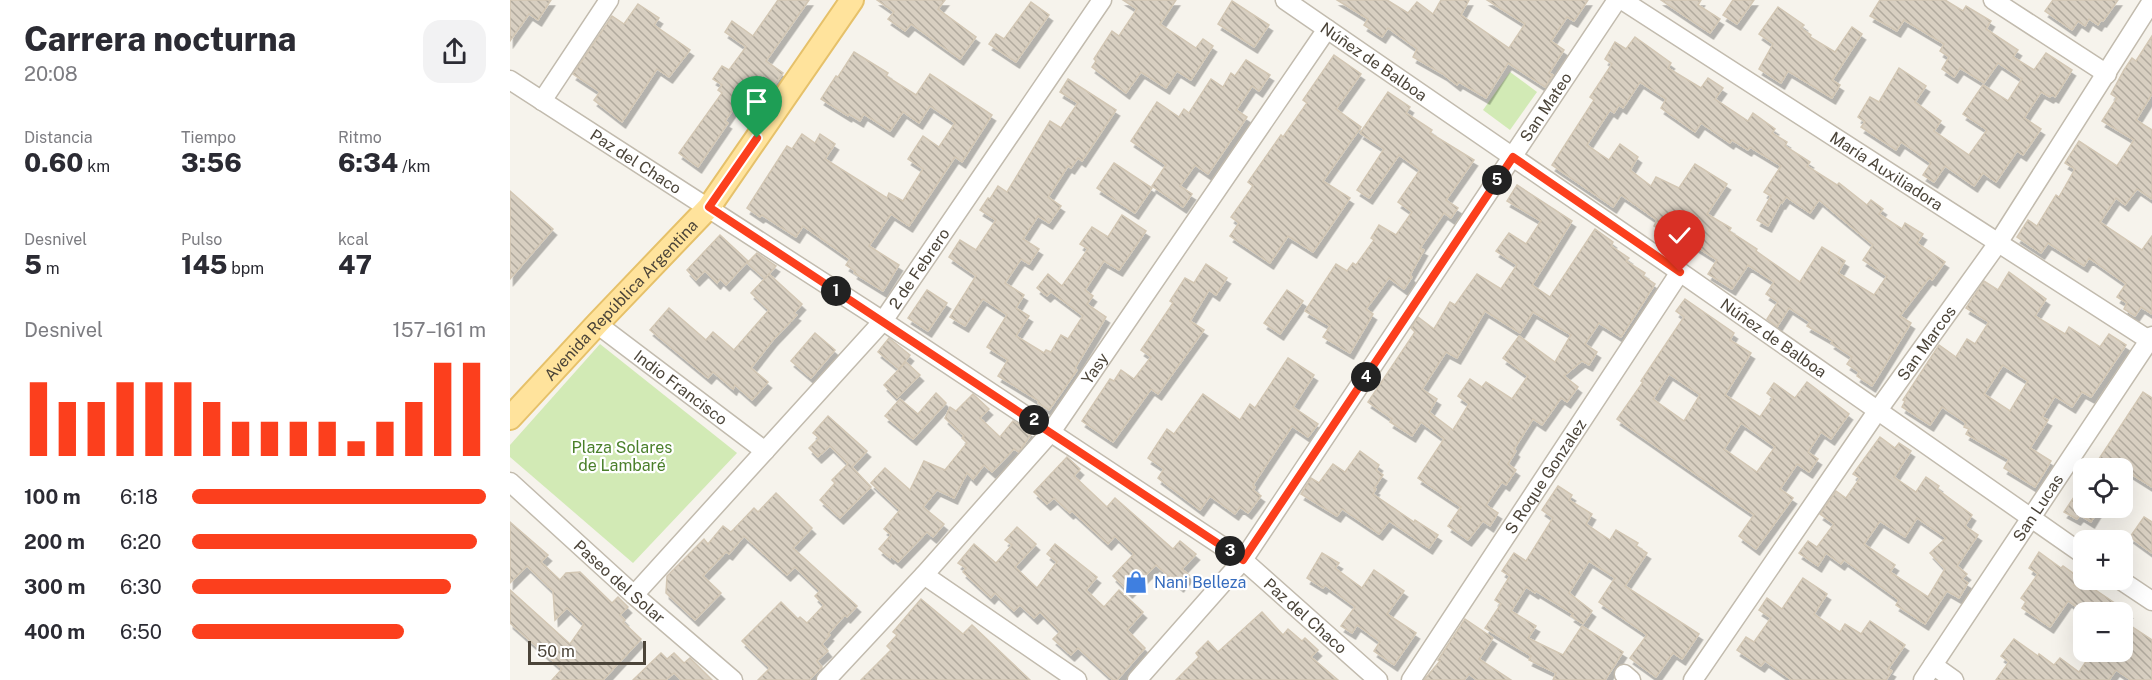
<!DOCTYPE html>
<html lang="es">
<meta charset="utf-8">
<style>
:root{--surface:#fff;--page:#f2f2f3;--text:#2b2b33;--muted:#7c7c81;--accent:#fc3f1d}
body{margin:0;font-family:"Public Sans",sans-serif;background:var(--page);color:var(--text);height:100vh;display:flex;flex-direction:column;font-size:22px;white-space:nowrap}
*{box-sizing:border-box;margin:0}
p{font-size:20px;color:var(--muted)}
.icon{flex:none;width:33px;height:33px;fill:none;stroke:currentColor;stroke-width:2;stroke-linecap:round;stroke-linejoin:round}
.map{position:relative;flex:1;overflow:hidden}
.sheet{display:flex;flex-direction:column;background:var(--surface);width:510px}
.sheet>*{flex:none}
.tools{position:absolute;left:1563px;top:458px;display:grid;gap:12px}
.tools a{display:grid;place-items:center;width:60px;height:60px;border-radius:12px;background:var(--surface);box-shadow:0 6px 24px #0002;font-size:30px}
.scale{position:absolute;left:18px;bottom:15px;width:118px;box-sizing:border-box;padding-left:6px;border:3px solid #4b4439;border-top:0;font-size:16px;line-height:21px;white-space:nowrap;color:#4b4439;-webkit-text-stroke:4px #fff;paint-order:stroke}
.pin{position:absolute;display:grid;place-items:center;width:51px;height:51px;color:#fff;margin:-62px -26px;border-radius:50% 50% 50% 0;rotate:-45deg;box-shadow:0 0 6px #0007}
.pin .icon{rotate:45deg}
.km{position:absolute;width:30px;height:30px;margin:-15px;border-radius:50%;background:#222;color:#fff;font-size:16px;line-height:30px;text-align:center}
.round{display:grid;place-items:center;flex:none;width:63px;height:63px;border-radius:18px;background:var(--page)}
.overview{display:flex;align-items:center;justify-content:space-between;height:102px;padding:0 24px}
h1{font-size:33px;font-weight:800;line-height:45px}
.metrics{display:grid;grid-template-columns:repeat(3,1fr);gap:9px;height:102px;padding:6px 24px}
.metrics div{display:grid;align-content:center}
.metrics b{font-size:26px;font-weight:800}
.metrics small{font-size:16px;font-weight:400}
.metrics p{font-size:16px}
.chart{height:168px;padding:12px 24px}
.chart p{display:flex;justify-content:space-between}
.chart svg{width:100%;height:108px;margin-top:6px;stroke:var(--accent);stroke-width:6}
ul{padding:0 24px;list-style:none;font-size:20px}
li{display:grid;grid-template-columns:96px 72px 1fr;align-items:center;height:45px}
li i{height:15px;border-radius:8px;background:var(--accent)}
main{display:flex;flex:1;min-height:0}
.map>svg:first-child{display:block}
.park{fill:#d2eab5}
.building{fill:url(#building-back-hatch);stroke:#d3c7b4;stroke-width:1.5;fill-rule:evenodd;filter:url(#shadow)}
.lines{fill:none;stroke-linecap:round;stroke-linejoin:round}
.minor-casing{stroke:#c2bbae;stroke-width:21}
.major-casing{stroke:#e6c16a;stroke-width:26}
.minor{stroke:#fff;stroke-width:18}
.major{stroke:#ffe39c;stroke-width:22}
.route-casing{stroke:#fff;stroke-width:12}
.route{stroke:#fc3f1d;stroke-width:8}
.labels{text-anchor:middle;stroke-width:4.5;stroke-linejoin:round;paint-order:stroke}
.street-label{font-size:16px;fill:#4b4439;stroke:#fff}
.park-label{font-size:16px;fill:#4a7f2a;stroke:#fff}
.shop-label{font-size:16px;fill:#366cbe;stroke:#fff;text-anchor:start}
</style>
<main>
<section class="sheet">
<div class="overview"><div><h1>Carrera nocturna</h1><p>20:08</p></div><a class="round"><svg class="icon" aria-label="share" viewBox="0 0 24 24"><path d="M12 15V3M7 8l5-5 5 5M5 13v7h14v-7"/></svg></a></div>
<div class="metrics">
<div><p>Distancia</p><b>0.60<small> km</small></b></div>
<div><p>Tiempo</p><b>3:56</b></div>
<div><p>Ritmo</p><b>6:34<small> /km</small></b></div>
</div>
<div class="metrics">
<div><p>Desnivel</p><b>5<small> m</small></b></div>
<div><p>Pulso</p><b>145<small> bpm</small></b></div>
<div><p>kcal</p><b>47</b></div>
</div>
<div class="chart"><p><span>Desnivel</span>157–161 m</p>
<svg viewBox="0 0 160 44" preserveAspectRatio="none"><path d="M5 44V14M15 44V22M25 44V22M35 44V14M45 44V14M55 44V14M65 44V22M75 44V30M85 44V30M95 44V30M105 44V30M115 44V38M125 44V30M135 44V22M145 44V6M155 44V6"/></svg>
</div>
<ul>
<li><b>100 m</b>6:18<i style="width:100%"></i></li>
<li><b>200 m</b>6:20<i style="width:97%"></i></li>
<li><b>300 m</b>6:30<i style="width:88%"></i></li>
<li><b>400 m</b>6:50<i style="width:72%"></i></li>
</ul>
</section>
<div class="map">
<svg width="1642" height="680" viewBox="0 0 1642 680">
<defs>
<pattern id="building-back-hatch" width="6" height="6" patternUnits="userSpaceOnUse" patternTransform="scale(1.5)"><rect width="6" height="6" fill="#d8cfc1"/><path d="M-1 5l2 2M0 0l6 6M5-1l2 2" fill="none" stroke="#b1aa9e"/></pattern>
<filter id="shadow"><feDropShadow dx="3.5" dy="6" stdDeviation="0" flood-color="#0004"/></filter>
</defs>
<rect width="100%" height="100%" fill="#f6f3ec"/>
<g class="park">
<polygon points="1000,72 1027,92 1000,130 973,110"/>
<polygon points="90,344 227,453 123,563 0,457 0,445"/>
</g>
<g class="building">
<polygon points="0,0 41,0 28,20 19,14 0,41"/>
<polygon points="268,0 299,0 256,61 273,73 261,90 244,79 215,121 218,123 188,167 169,153 212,93 208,90 212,85 203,79 212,66 219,70 236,47 215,32 222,21 243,36"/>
<polygon points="367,0 435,0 428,9 466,37 450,59 401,24 395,31 378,19 384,12"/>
<polygon points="613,0 666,0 650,24 686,48 693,39 703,46 681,80 667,71 656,88 631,72 616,93 582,67 586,61 584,59 602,31 609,36 627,9"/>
<polygon points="827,0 877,0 898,13 907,2 923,14 931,0 959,0 951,15 999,48 1015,24 977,0 1078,0 1064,21 1057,17 1041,41 1054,50 1039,73 1043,75 1035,87 998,63 976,98 949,82 947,85 933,74 903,57 907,49 878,28 872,37 854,25 858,19"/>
<polygon points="1151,0 1191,0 1188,5 1210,19 1200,33"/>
<polygon points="1223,0 1244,0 1227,24 1213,15"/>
<polygon points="1370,0 1435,0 1453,11 1456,6 1481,21 1476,29 1508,50 1503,57 1524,70 1536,53 1562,70 1545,97 1542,95 1540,97 1531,92 1514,118 1531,129 1513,155 1507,151 1486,182 1473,173 1464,186 1435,166 1424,182 1413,175 1421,163 1391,142 1386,150 1351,127 1355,122 1348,117 1360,97 1369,102 1389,68 1416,86 1405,102 1431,121 1424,131 1459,155 1477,130 1453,114 1473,85 1498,101 1512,79 1488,63 1474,83 1450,68 1444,77 1432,69 1439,57 1430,51 1434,44 1394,20 1387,31 1360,16"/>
<polygon points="1543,0 1608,0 1593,21 1591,20 1588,25 1579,19 1575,26 1568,21 1562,30 1535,11"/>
<polygon points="722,1 759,25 744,47 708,24"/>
<polygon points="521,2 539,15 506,62 479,44 486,34 494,39"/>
<polygon points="128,4 149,18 144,25 180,50 159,77 147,69 112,122 84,100 90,92 63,74 102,16 114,24"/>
<polygon points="1268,7 1294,25 1291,28 1301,35 1300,37 1325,52 1342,27 1352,34 1322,80 1330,85 1322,98 1278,71 1271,83 1249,69 1263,44 1249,34"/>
<polygon points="1642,36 1642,94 1626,120 1642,130 1642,199 1627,189 1615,205 1606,198 1590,222 1632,250 1642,236 1642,314 1631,307 1625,316 1614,309 1617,303 1607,297 1616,284 1579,258 1574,266 1538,243 1531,253 1507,237 1518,220 1527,226 1546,195 1549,197 1565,169 1555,163 1569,141 1607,166 1624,140 1592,121 1607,98 1601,94 1614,70 1622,58 1626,61"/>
<path d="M 1125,37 L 1161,63 L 1158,68 L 1191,88 L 1198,78 L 1213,88 L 1205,99 L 1238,121 L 1243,113 L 1265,129 L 1262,133 L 1277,142 L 1275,146 L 1300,162 L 1297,166 L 1327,185 L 1329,183 L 1357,205 L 1361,200 L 1373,209 L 1369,214 L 1392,229 L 1395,223 L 1413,234 L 1407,243 L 1435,262 L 1422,280 L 1419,278 L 1390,316 L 1401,323 L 1362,386 L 1347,376 L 1349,372 L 1337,364 L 1342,357 L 1321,343 L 1323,341 L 1297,326 L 1300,322 L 1279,308 L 1267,327 L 1257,319 L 1268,302 L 1256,294 L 1264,282 L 1238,265 L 1222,289 L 1198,274 L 1207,260 L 1174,239 L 1172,243 L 1144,226 L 1147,220 L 1111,195 L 1103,207 L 1042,165 L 1084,100 L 1080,97 L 1102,64 L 1095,59 L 1105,42 L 1116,49 ZM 1130,82 L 1156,99 L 1151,108 L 1185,132 L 1191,123 L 1220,143 L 1222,140 L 1238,150 L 1240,147 L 1271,166 L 1254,192 L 1261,196 L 1247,220 L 1258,226 L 1271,202 L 1272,203 L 1276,197 L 1300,213 L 1309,200 L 1363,245 L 1353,260 L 1377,276 L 1364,295 L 1328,273 L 1335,261 L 1312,247 L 1290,282 L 1246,251 L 1247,249 L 1219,231 L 1221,228 L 1197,214 L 1217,184 L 1185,164 L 1169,188 L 1146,177 L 1141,186 L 1120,170 L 1128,157 L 1110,144 L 1099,160 L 1077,145 L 1100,110 L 1104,113 L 1109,105 L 1113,108 Z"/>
<polygon points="344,52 378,73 376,76 406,95 420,74 482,115 452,162 445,157 399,226 381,214 359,246 389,265 373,291 344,273 345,271 336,265 340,259 293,226 286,237 252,215 250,217 237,208 277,146 282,149 292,134 305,143 310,134 325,144 315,159 377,198 379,193 393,201 413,169 398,159 413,136 429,147 445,123 420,106 409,123 393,112 380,131 354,114 350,121 339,114 338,116 311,99 326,76 328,77"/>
<polygon points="824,55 851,74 826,109 851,127 813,181 840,198 803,252 778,236 760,263 720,236 729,223 721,217 743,186 738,182 771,135 773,137 797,103 793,100"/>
<polygon points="736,60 760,75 749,91 742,86 726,110 737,117 698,174 685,165 670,186 682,194 673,207 642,186 656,165 621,141 647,102 669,117 674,109 679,113 701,79 713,87 721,73 725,76"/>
<polygon points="558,79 606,110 572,161 568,158 561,168 558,166 538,197 551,206 539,223 528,216 513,239 529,249 519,264 511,259 495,283 514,295 506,308 519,316 506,336 534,353 536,350 541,352 551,335 558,339 573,316 541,292 537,296 527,288 538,274 552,286 578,249 570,244 582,227 598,237 612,215 636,231 609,270 594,261 575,290 583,296 577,304 596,317 565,368 567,370 539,410 528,403 529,401 488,376 498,360 477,347 497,315 473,299 455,326 440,317 466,276 439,257 450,240 466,250 486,220 470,210 478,198 480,199 488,186 497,192 540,121 551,128 568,103 550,92"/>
<polygon points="878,92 900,107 896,113 922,130 920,133 964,160 936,200 948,208 941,218 934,213 910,248 914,250 900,275 902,277 894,289 879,278 856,309 863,314 840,353 813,337 820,326 795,311 826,264 837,271 843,263 846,265 864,240 861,238 869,225 886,235 902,212 888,202 910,170 889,155 859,198 847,190 874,149 850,133"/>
<polygon points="604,163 642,188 625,213 587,188"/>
<path d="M 1007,185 L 1062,221 L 1022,285 L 1040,297 L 1085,229 L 1103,242 L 1101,246 L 1119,258 L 1116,261 L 1135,273 L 1133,276 L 1145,284 L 1111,337 L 1089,323 L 1075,344 L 1087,352 L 1079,365 L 1072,361 L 1054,376 L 1068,387 L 1057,402 L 1051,398 L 1032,425 L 1023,419 L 1004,449 L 1006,451 L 998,464 L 1006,470 L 996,485 L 992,482 L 976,505 L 988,513 L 980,526 L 973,521 L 958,540 L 938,526 L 951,507 L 908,478 L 934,439 L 911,422 L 902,436 L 880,422 L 882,419 L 858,402 L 905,332 L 901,328 L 908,317 L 924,329 L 940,302 L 945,305 L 967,274 L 991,289 L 1007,265 L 986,251 L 999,233 L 1016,244 L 1031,221 L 997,201 ZM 975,311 L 1010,333 L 1023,312 L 1061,335 L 1045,362 L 1009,336 L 993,358 L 1018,376 L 1002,399 L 976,382 L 972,387 L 960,379 L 948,396 L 959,404 L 943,430 L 919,412 L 927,399 L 912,389 L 936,352 L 947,358 Z"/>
<polygon points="0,191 43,229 0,279"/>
<polygon points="210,235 238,261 216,285 210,279 207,283 195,271 186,280 177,270"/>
<polygon points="247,253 266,266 255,279 237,263"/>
<polygon points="696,264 717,278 706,295 699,290 680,321 694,330 648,394 641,389 603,442 572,421 600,379 604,381 611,370 624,379 641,357 631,350 663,303 660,301 675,278 684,283"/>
<path d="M 1499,272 L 1536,299 L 1525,316 L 1555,334 L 1559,327 L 1590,347 L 1599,334 L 1616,345 L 1581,397 L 1572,392 L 1562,407 L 1545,396 L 1532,417 L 1538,420 L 1520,448 L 1541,461 L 1525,487 L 1494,468 L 1499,459 L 1456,434 L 1459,429 L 1454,427 L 1456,423 L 1432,407 L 1420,425 L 1392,407 L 1395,401 L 1393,400 L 1429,345 L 1446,357 L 1457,339 L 1465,344 L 1479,322 L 1456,308 L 1474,281 L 1488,290 ZM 1493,365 L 1518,381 L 1500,411 L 1474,394 Z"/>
<polygon points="259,274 292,304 284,313 287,315 263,340 241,368 258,382 242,400 225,385 223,389 203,372 198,378 140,330 159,308 196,340 203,332 224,350 259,310 241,293"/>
<polygon points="417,290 437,303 418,331 398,318"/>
<polygon points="777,290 793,301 770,334 754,323"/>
<path d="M 1175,299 L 1224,333 L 1220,340 L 1241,353 L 1215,395 L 1250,417 L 1263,398 L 1257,393 L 1264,383 L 1285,398 L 1297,382 L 1339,414 L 1321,439 L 1311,432 L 1298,452 L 1308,459 L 1299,472 L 1287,464 L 1270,489 L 1283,498 L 1246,549 L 1229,536 L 1244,515 L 1107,419 L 1133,382 L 1131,381 L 1174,317 L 1166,311 ZM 1159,374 L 1190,395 L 1174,421 L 1143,399 ZM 1231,423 L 1265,447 L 1247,472 L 1214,449 Z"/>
<polygon points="305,333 325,350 301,378 281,361"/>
<polygon points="379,338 400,355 389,369 368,352"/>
<polygon points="778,358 804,375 783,407 808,424 798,437 782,426 743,485 745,487 743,490 751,496 738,513 730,507 725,514 700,496 690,510 648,478 654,469 638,458 657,429 664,434 693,394 730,420 740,404 745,408"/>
<polygon points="396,362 410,375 387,398 374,385"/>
<polygon points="1633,392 1642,398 1642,487 1612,468 1583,468"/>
<polygon points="426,393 436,403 403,439 375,416 390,399 408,414"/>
<polygon points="463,394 479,409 470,418 490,437 503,421 522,433 509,452 504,449 482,472 474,465 463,479 457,473 444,498 427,490 413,507 434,524 423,537 417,532 388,562 381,556 380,558 369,549 381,535 374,529 390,510 361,483 375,468 400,490 414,461 435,470 457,443 452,438 454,436 435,418 440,407 446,411"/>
<polygon points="318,416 357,451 342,467 361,487 330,518 310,500 325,483 322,480 338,464 320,446 308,457 299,448 309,438 303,433"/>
<path d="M 1370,437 L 1385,448 L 1389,443 L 1401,451 L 1384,477 L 1406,492 L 1416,477 L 1429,486 L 1427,489 L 1462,515 L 1455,526 L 1468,535 L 1447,566 L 1457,574 L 1452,579 L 1458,583 L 1449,598 L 1437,591 L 1415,624 L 1386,605 L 1389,600 L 1334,560 L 1331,564 L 1316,553 L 1308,566 L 1289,553 L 1298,541 L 1307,547 L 1324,524 L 1310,514 L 1326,491 L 1336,498 L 1350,478 L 1343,474 ZM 1407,518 L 1436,538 L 1420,553 L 1435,569 L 1418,597 L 1380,572 L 1385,565 L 1354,544 L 1370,521 L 1395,537 Z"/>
<polygon points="850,451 869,465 866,470 873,475 864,488 866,489 863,494 904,522 905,520 928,535 919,548 879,521 869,534 832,509 827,516 791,494 801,478 809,483 823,464 835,472"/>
<polygon points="557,457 570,469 564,476 597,507 605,498 663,549 670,541 686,554 672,569 679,575 670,586 646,565 619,592 603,576 624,554 605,536 598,544 562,511 560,513 544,498 537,504 524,492"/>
<polygon points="1574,482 1574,507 1590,507 1581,522 1570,515 1567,519 1554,512"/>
<polygon points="1048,486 1062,495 1059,500 1082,514 1076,524 1100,540 1106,530 1128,543 1126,546 1137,553 1115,586 1189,634 1172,659 1163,653 1146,677 1120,658 1137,635 1089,602 1105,578 1079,561 1059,593 1082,611 1073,624 1061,616 1063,614 1026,591 1025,593 1016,587 1001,611 1026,626 1018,638 1053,655 1072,626 1113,652 1095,680 1043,680 1046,673 1019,660 1021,656 975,628 991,604 985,600 1000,576 992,571 1004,553 1016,561 1043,518 1032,510"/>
<polygon points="266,493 302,528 283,548 347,606 337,617 335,615 318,634 320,635 312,644 318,651 307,661 312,667 299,680 248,680 260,668 232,641 271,602 288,619 290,617 297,623 314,605 305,596 310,591 285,567 277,575 234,536 219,554 216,552 193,576 211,593 185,620 156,593 157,576 194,539 198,544 213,526 221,532 244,508 248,512"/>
<polygon points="1634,517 1642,522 1642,553 1620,537"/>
<polygon points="0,522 38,555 31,562 50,580 56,573 70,572 102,603 108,597 118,607 110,615 115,620 113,622 131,639 93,680 42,680 52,669 0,623 0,590 60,644 74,624 57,608 45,620 43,591 17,566 0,583"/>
<polygon points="507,527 526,544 505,567 527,588 547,562 537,554 545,544 587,577 576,590 594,607 609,590 633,612 617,630 635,648 607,680 603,680 568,648 561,655 543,639 550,632 530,612 524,618 510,605 504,611 485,593 481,598 453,572 456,568 448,563 464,544 486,563 502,545 495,540"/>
<polygon points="1529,552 1551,568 1553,566 1563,573 1569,578 1564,585 1570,589 1575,583 1618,612 1597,612 1582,602 1574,612 1558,601 1540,627 1512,608 1516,602 1511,598 1528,574 1519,568"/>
<polygon points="812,553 829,563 825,568 852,588 864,570 894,591 877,614 906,633 884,665 864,651 870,642 847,625 842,633 831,626 845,607 815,585 813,588 797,578"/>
<polygon points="1293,578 1317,594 1304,614 1330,632 1335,624 1351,634 1360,621 1395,645 1378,669 1382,671 1376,680 1282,680 1255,661 1251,666 1227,650 1236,637 1244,642 1261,618 1249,610 1257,598 1272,609"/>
<polygon points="411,599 453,634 462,625 520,680 351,680 381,650 377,646 387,635 383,632"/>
<polygon points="752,612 773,635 778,629 792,641 795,638 808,650 801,657 828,680 666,680 689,657 686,653 698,641 708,652"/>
<polygon points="955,619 983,638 969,659 1001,680 967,680 959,674 954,680 914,680 930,661 928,660"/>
<polygon points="1618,624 1642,640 1642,680 1621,680 1606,670 1599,680 1486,680 1499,662 1491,656 1504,639 1528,656 1529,654 1544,665 1550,658 1569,672 1583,651 1612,651 1612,632"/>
<polygon points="151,653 157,659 164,653 174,663 180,658 202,680 171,680 164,673 156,680 123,680"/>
</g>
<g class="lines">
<g class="minor-casing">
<g id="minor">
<path id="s1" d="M 775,0 L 1170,272 L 1574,555"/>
<path id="s2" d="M 1112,0 L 1642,342"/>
<polyline points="1483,0 1597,74"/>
<path id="s3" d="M 0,80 L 373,321 L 733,560 L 868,680"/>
<polyline points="32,101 99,0"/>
<path id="s4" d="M 87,324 L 255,451"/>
<path id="s5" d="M 0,482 L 124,595 L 223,680"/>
<polyline points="414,575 567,680"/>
<polyline points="1609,579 1642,601"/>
<path id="s6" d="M 124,595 L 373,321 L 592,0"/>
<polyline points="1423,665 1444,680"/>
<polyline points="1114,674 1121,680"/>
<path id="s7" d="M 316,680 L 414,575 L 541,432 L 817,29"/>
<path id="s8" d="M 627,680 L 733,560 L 1107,0"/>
<path id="s9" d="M 901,680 L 1170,272"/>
<path id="s10" d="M 1183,680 L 1368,410 L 1488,243 L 1642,1"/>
<path id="s11" d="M 1413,680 L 1642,336"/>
</g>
</g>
<g class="major-casing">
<g id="major">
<path id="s12" d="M 0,418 L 87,324 L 199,207 L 342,0"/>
</g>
</g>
<use href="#minor" class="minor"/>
<use href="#major" class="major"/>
</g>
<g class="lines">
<g class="route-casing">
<polyline id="route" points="247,138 199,207 733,560 1003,157 1170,272"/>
</g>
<use href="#route" class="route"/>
</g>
<defs>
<g id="shop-bare" transform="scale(1.8)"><path d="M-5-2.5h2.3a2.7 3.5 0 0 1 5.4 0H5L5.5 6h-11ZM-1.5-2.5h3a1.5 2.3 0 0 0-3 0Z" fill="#3f7fe0" stroke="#fff" stroke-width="2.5" paint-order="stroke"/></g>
</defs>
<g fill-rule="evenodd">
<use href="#shop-bare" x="626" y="582"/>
</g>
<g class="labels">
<g class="street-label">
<text dy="6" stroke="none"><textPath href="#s1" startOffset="108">Núñez de Balboa</textPath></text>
<text dy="6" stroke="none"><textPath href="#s8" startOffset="705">San Mateo</textPath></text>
<text dy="6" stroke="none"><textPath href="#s3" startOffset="150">Paz del Chaco</textPath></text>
<text dy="6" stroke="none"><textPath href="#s2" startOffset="315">María Auxiliadora</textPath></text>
<text dy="6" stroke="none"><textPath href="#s6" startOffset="434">2 de Febrero</textPath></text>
<text dy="6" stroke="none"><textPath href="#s12" startOffset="162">Avenida República Argentina</textPath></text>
<text dy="6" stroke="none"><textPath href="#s1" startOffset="594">Núñez de Balboa</textPath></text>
<text dy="6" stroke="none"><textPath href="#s10" startOffset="410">San Marcos</textPath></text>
<text dy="6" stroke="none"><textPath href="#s7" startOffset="412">Yasy</textPath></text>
<text dy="6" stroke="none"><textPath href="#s4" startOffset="105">Indio Francisco</textPath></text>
<text dy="6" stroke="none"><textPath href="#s9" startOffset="244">S Roque Gonzalez</textPath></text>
<text dy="6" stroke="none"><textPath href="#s11" startOffset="207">San Lucas</textPath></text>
<text dy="6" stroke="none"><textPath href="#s5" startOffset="148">Paseo del Solar</textPath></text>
<text dy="6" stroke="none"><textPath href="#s3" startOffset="960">Paz del Chaco</textPath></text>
</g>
<g class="park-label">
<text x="112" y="453">Plaza Solares<tspan x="112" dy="18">de Lambaré</tspan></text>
</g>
<g class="shop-label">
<text x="644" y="588">Nani Belleza</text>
</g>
</g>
</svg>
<div class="tools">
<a><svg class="icon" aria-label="locate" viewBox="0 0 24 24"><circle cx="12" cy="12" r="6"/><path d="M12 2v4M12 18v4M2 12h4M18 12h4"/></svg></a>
<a>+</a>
<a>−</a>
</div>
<div class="scale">50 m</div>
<div class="pin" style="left:247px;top:138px;background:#1e9e55"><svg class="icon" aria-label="arrive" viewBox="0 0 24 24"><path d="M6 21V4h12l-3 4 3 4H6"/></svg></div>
<div class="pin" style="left:1170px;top:272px;background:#d93025"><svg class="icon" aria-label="check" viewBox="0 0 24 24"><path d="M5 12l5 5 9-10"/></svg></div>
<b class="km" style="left:326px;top:291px">1</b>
<b class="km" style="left:524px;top:420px">2</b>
<b class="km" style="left:720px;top:551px">3</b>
<b class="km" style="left:856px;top:377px">4</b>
<b class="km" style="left:987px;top:180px">5</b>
</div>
</main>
